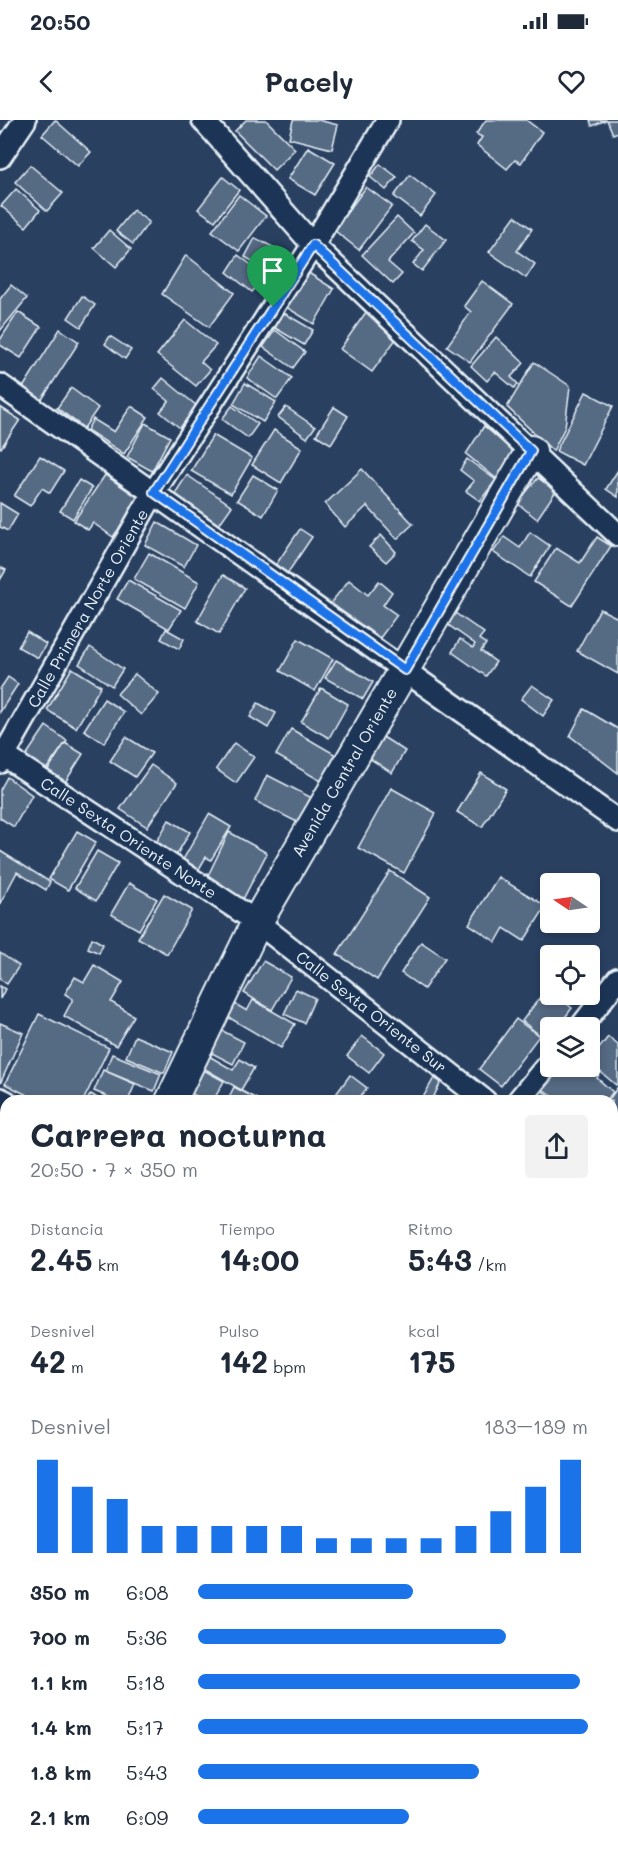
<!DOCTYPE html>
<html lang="es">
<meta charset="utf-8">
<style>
:root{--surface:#fff;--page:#f2f2f3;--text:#1f2937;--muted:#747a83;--accent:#1a73e8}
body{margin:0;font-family:Mali,sans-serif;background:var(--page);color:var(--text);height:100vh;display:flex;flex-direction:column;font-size:22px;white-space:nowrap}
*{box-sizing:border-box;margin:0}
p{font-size:20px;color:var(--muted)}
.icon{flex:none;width:33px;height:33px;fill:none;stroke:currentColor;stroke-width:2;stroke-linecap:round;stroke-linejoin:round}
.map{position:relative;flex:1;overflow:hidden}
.details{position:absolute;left:0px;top:975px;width:618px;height:758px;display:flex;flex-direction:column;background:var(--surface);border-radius:18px 18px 0 0;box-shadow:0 3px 9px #0003}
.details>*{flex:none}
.needle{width:39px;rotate:283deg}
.controls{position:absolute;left:540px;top:753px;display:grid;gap:12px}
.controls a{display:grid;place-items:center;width:60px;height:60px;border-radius:6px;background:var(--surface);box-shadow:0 3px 9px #0003;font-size:30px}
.pin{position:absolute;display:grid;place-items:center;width:51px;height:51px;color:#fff;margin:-62px -26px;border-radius:50% 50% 50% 0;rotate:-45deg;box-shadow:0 0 6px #0007}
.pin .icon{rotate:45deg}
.round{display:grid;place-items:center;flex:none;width:63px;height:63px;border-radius:6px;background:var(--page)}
.overview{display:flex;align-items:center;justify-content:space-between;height:102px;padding:0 30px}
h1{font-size:33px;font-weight:700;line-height:45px}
.stats{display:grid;grid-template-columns:repeat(3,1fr);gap:9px;height:102px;padding:6px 30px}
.stats div{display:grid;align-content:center}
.stats b{font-size:30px;font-weight:700}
.stats small{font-size:16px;font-weight:400}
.stats p{font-size:16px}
.chart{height:168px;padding:12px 30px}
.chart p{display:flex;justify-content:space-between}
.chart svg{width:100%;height:108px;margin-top:6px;stroke:var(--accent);stroke-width:6}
ul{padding:0 30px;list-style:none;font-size:20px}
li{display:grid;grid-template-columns:96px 72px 1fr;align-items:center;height:45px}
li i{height:15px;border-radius:8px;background:var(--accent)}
.status{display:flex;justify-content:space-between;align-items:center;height:42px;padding:0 30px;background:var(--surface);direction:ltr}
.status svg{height:16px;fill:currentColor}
header{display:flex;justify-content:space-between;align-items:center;height:78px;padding:0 30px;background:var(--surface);font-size:27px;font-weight:700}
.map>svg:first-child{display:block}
.building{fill:#556a83;stroke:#e8f1f8;stroke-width:1.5}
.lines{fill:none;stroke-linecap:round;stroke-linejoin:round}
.street-casing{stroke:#e8f1f8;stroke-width:26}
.secondary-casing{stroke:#e8f1f8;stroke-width:34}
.street{stroke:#1d3557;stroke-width:21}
.secondary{stroke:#1d3557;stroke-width:30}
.route-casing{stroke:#fff;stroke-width:12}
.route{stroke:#1a73e8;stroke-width:8}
.labels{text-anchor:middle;stroke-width:4.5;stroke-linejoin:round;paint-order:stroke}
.street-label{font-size:16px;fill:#e8f1f8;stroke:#1d3557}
</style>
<div class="status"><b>20:50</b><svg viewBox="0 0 49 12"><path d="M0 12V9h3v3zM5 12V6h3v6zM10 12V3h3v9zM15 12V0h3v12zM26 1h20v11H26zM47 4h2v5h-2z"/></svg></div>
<header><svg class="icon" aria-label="back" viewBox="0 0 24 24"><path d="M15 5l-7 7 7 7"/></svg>Pacely<svg class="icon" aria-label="heart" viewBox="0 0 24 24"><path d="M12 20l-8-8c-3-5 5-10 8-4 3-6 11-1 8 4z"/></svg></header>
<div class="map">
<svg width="618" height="1732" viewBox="0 0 618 1732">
<rect width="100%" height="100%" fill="#294061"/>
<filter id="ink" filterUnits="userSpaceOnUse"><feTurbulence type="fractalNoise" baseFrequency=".0167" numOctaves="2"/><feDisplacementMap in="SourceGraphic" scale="12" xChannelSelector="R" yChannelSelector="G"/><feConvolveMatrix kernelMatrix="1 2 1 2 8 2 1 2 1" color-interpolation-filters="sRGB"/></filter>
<g filter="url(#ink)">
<g class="building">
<polygon points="55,0 91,32 78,46 42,15"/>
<polygon points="246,0 266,0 295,29 274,50 235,11"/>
<polygon points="293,0 318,0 338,5 332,29 289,18"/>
<polygon points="486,0 526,0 542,12 521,43 515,40 507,49 477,25 482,17 476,14"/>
<polygon points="590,0 606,0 592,6"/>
<polygon points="607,0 618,0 618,12 613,14"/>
<polygon points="308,27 335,43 315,75 288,59"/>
<polygon points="380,44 397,57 386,70 370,57"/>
<polygon points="30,45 63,73 47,91 15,62"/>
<polygon points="410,55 436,75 420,96 394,76"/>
<polygon points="223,57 239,70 215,101 198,89"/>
<polygon points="366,67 392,86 359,130 334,110"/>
<polygon points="16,69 40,90 26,107 1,86"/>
<polygon points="239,75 266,96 239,131 212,111"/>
<polygon points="133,90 149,102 133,124 116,111"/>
<polygon points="515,96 532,109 517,131 535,144 526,158 489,132"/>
<polygon points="397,97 414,113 388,142 402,154 393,164 362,135"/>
<polygon points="425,104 446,120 422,151 413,144 424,130 412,121"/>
<polygon points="109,110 131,129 116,147 94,128"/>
<polygon points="255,118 281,131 270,151 245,137"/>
<polygon points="186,135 234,173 209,207 162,174"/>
<polygon points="238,135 261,152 255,159 259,164 252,172 227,152"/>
<polygon points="307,152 334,169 314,204 286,187"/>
<polygon points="482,161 513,184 470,242 447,226 471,192 464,186"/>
<polygon points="11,165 27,178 0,211 0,179"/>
<polygon points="82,176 95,185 81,207 68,198"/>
<polygon points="18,192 41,207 21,238 0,225 0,220"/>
<polygon points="366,192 399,215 372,252 340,229"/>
<polygon points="284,193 313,210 304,225 275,208"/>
<polygon points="185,200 216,225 201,242 210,250 196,266 157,235"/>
<polygon points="60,209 79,222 41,281 22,269"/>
<polygon points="275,210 305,232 293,248 263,227"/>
<polygon points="110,216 131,230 125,239 105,224"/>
<polygon points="496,217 524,243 511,257 518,264 514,268 495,252 487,261 471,246"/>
<polygon points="261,236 292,258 277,279 247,258"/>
<polygon points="534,242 570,266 565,307 553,331 507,287"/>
<polygon points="163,258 197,286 180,308 160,292 169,281 154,269"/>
<polygon points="245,263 276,282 263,302 233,284"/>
<polygon points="71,268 98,288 84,308 57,288"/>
<polygon points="586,272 613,286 583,345 556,331"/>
<polygon points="131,286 148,297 124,334 87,310 93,299 114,312"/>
<polygon points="232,286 258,304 248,318 222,299"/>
<polygon points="0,287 20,300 1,328 0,327"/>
<polygon points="286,287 315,307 307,318 278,297"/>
<polygon points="334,287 348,296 331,324 316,315"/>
<polygon points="145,303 170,317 152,351 127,337"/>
<polygon points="484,306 519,336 498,360 466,334"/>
<polygon points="274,310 302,328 281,363 252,345"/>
<polygon points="213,315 252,338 231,374 191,351"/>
<polygon points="40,336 64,351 50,373 42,368 30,386 14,376"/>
<polygon points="467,339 496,360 480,381 466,371 474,361 460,350"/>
<polygon points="362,349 413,404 397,419 367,386 345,407 325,384"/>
<polygon points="618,350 618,377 606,369"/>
<polygon points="105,355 140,379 113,417 93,403 88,410 74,401"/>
<polygon points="187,355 232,386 218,406 174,375"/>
<polygon points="253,355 278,370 263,396 237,380"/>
<polygon points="538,358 556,371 537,399 517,383"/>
<polygon points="79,360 92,368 73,399 60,391"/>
<polygon points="0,383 18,394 8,411 0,407"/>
<polygon points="157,402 196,425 184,447 145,425"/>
<polygon points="300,409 312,417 287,454 275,446"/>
<polygon points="530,412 550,426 530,457 493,432 504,417 520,428"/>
<polygon points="381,415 396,432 386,442 369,427"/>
<polygon points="597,417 611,426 572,486 534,462 556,428 580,443"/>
<polygon points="149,433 199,462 185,488 134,459"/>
<polygon points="0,447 6,450 0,460"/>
<polygon points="223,455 245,468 219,514 197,501"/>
<polygon points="128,460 181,490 169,509 117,479"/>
<polygon points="349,460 368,475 379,461 392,472 383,485 397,495 377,522 329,485"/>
<polygon points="600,489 618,498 618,554 577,531"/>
<polygon points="455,493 484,513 479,519 486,524 481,531 496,542 486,556 452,532 460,519 473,528 475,524 447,504"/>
<polygon points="166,509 184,519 179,529 161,519"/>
<polygon points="27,512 46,524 38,538 18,527"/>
<polygon points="298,519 333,539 315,571 280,551"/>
<polygon points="90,527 123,549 112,566 79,544"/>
<polygon points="336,540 373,562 363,579 325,558"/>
<polygon points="72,548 101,566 76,608 47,590"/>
<polygon points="135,554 159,574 141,595 117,574"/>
<polygon points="8,557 18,564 0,592 0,569"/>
<polygon points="532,565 554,580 543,596 521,579"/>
<polygon points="321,568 348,584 329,618 301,602"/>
<polygon points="104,579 124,592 104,623 84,610"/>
<polygon points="258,583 276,593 268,608 250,597"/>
<polygon points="584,589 618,609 618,653 570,616"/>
<polygon points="46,606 67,621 45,651 25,637"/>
<polygon points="291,609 336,635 321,661 276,635"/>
<polygon points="126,617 152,633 135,657 110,641"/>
<polygon points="383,617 405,631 392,653 369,638"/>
<polygon points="65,623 83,634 64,664 46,653"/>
<polygon points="234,623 254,637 236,663 216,649"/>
<polygon points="151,645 177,663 147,707 120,689"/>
<polygon points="481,653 506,669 482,707 457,692"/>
<polygon points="267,655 314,679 301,704 255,681"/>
<polygon points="7,657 32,675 14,707 0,698 0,670"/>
<polygon points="391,668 436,693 404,753 358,728"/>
<polygon points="209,694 231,707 211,740 206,737 196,754 180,745"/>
<polygon points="169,700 190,712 173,741 152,730"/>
<polygon points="77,711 96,722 68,770 49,759"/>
<polygon points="229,712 267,733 239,787 203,766"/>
<polygon points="0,731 50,762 46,770 17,752 0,784"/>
<polygon points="97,731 118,743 96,781 75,768"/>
<polygon points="390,751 430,777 377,860 337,834"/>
<polygon points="498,757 546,786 524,821 504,808 496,822 469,804"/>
<polygon points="129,763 157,779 139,810 111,794"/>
<polygon points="164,774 192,790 167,834 138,818"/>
<polygon points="92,818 103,824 99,833 88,828"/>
<polygon points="421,822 445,838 424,869 401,853"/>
<polygon points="0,833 19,846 7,864 0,859"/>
<polygon points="263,841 291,857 272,890 244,873"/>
<polygon points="94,845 123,862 111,882 134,896 116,926 64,896 73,879 65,874 75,857 84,862"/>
<polygon points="0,866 5,869 0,879"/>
<polygon points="547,868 550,871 550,874 555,874 572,888 557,908 550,908 550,917 547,921 522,901"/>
<polygon points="296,869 315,878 304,903 284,894"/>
<polygon points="253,880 295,904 281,928 228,897 235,884 247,891"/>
<polygon points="39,894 109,928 83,981 39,981 5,964"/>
<polygon points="516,899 539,916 501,966 479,949"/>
<polygon points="0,903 23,913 0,964"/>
<polygon points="215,907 244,922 233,944 204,929"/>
<polygon points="135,916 173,932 164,953 126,937"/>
<polygon points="362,916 384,933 369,953 347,936"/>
<polygon points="608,917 618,925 618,963 616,965 590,943 590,940"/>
<polygon points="202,932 233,950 240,939 254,948 241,970 195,943"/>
<polygon points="112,934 161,954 154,971 105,951"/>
<polygon points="590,944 600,953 597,958 613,972 606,981 560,981 541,968 558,946 590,946"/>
<polygon points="200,948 224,961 213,981 206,981 188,972"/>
<polygon points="103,950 135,964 128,981 118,981 94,971"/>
<polygon points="350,955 367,968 357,981 331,981"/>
<polygon points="434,958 441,962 434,976 442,981 421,981"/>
<polygon points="234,967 257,979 256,981 227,981"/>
<polygon points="617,968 618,969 618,1022 612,1018 612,1000 615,997 612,994 612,981 608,981"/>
<polygon points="541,970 556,981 533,981"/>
<polygon points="91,974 102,981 86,981"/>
<polygon points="0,1086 6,1089 6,1149 0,1146"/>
<polygon points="618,1126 618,1164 612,1161 612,1137"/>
<polygon points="612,1185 618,1188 618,1195 615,1199 612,1196"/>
<polygon points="618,1200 618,1245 612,1255 612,1211"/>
<polygon points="0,1215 6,1217 6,1247 0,1244"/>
<polygon points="0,1249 6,1251 6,1277 0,1275"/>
<polygon points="618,1253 618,1280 612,1277 612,1264"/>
<polygon points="0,1377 6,1380 6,1405 0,1403"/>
<polygon points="5,1422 6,1422 6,1451 0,1449 0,1433"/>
<polygon points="6,1482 6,1515 0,1512 0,1495"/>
<polygon points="618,1518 618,1574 612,1571 612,1529"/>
<polygon points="0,1522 6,1525 6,1553 0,1550"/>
<polygon points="6,1573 6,1622 3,1628 0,1626 0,1584"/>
<polygon points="612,1574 618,1577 618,1611 612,1608"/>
<polygon points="211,1726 255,1726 251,1732 208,1732"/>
<polygon points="258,1726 289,1726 286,1732 267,1732"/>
<polygon points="308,1726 330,1726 335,1729 334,1732 311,1732 307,1730"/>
<polygon points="496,1726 514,1726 511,1732"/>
</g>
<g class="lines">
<g class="street-casing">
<g id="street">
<polyline points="203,0 313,125 618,415"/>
<polyline points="0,37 25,0"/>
<polyline points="0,265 618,701"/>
<path id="s1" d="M 0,633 L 257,802 L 485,981"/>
<path id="s2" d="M 0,642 L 154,372 L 313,125 L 388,0"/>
<polyline points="580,908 618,859"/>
<polyline points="0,979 6,982"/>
<polyline points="518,981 550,942"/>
<polyline points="612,1065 618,1069"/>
<polyline points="612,1290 618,1293"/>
<polyline points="0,1354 6,1357"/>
<polyline points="612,1447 618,1436"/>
<polyline points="0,1635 6,1638"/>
<polyline points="166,1726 175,1732"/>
<polyline points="113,1732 117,1726"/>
<polyline points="474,1732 476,1726"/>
</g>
</g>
<g class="secondary-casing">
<g id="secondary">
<path id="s3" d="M 171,981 L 257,802 L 531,331"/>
<polyline points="0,1326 6,1314"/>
</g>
</g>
<use href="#street" class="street"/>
<use href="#secondary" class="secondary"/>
</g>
</g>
<g class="lines" filter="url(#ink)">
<g class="route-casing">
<polygon id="route" points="313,125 531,331 405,550 154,372"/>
</g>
<use href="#route" class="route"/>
</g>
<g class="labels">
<g class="street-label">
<text dy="6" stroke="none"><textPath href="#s2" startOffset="177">Calle Primera Norte Oriente</textPath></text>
<text dy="6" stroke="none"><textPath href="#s3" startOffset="372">Avenida Central Oriente</textPath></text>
<text dy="6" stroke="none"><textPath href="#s1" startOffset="154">Calle Sexta Oriente Norte</textPath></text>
<text dy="6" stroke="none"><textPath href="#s1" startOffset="453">Calle Sexta Oriente Sur</textPath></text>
</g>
</g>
</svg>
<div class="controls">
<a><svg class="needle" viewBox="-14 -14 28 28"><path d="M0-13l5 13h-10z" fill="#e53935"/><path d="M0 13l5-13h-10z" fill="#747a83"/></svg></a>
<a><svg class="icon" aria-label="locate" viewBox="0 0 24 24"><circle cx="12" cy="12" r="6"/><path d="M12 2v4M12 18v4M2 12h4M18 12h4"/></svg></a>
<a><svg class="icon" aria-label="layers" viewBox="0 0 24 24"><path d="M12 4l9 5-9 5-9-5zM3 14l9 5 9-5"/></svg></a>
</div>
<div class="pin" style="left:273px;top:187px;background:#1e9e55"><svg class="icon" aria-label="arrive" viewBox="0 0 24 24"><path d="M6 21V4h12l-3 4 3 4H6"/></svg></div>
<section class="details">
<div class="overview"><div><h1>Carrera nocturna</h1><p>20:50 · 7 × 350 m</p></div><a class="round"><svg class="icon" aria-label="share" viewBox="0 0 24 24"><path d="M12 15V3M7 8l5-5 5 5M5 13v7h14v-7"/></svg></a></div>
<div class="stats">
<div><p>Distancia</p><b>2.45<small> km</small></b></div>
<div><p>Tiempo</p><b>14:00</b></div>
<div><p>Ritmo</p><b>5:43<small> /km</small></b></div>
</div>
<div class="stats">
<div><p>Desnivel</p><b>42<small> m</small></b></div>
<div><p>Pulso</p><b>142<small> bpm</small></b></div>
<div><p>kcal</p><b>175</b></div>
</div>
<div class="chart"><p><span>Desnivel</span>183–189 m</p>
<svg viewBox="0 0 160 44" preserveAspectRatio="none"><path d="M5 44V6M15 44V17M25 44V22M35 44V33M45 44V33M55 44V33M65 44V33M75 44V33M85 44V38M95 44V38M105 44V38M115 44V38M125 44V33M135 44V27M145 44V17M155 44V6"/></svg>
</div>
<ul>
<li><b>350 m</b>6:08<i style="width:55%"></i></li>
<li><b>700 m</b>5:36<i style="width:79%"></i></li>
<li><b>1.1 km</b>5:18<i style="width:98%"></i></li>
<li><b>1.4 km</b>5:17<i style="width:100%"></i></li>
<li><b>1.8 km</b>5:43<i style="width:72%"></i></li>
<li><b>2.1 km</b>6:09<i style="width:54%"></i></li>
</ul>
</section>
</div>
